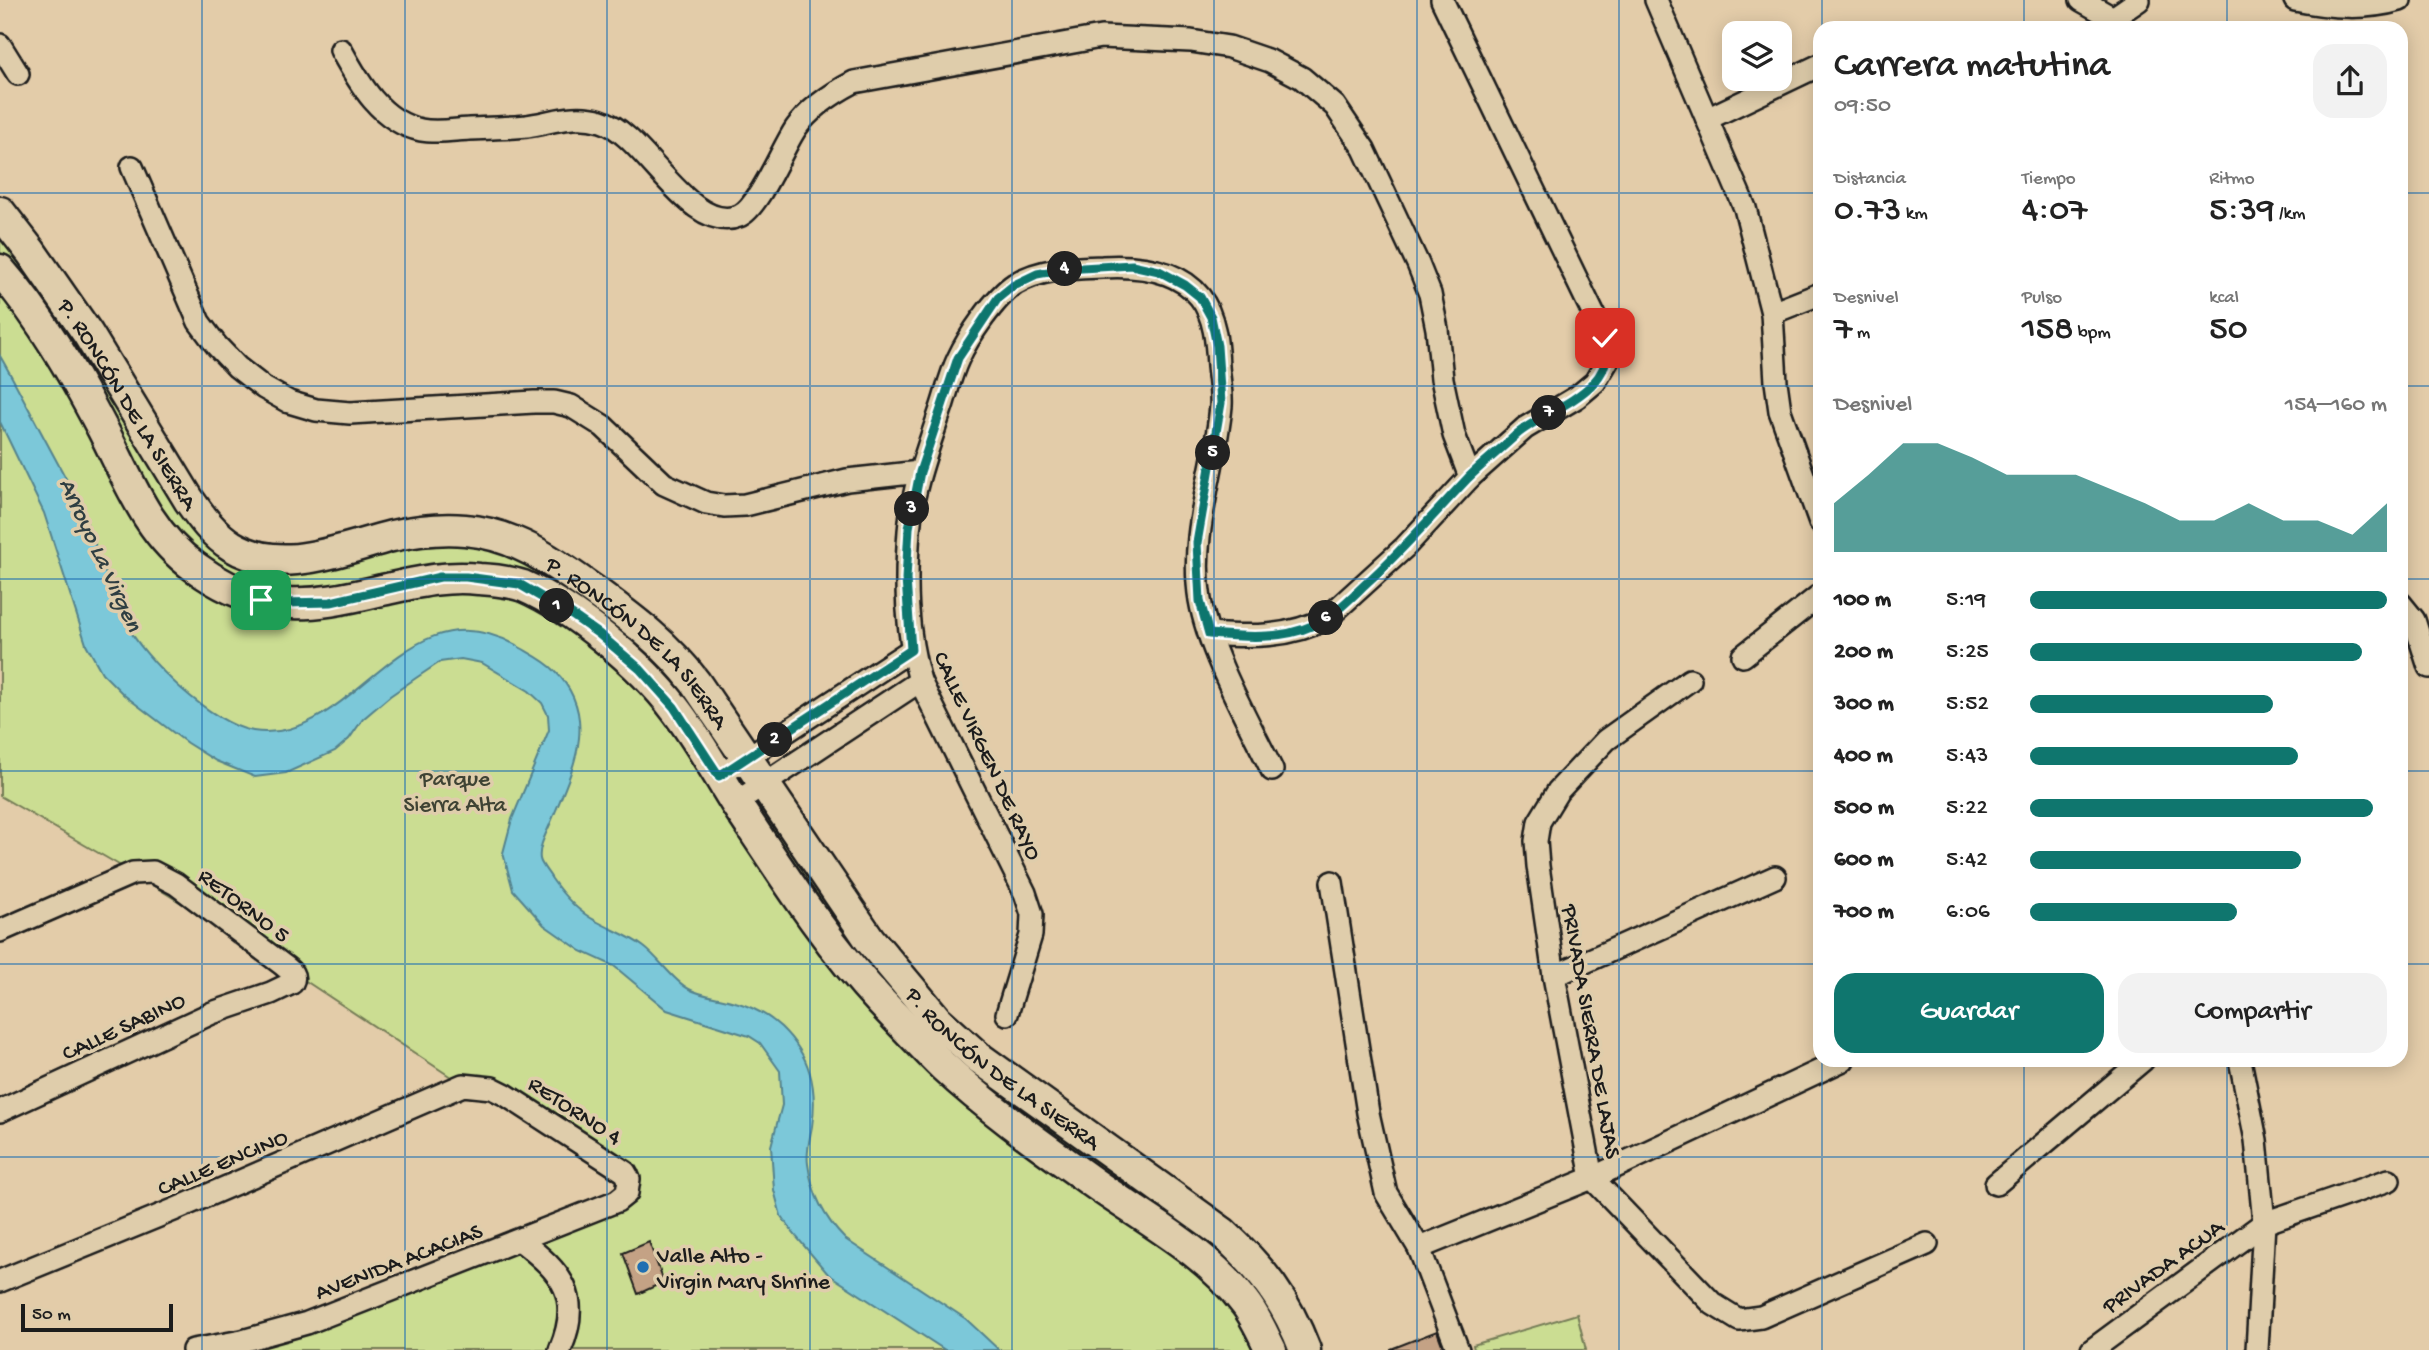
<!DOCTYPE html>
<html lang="es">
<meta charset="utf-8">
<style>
:root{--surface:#fff;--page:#f2f2f2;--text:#222;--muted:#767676;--accent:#0f766e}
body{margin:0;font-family:"Gochi Hand",sans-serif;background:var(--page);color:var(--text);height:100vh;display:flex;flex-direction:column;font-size:26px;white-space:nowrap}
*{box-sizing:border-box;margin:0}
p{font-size:23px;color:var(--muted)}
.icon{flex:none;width:38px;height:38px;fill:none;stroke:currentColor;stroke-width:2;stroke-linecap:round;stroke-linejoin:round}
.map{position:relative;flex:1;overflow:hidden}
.drawer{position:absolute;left:1813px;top:21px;width:595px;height:1046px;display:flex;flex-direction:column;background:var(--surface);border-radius:21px;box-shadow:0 4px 18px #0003}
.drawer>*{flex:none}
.controls{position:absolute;left:1722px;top:21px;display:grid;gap:14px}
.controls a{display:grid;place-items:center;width:70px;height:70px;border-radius:14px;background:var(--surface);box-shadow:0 4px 18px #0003;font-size:35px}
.scale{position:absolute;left:21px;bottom:18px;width:152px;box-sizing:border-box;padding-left:7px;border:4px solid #1c1c1c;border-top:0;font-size:19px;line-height:24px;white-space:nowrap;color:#1c1c1c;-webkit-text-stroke:5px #dfcdab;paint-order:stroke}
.pin{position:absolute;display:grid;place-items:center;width:60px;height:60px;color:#fff;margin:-30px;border-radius:14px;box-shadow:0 4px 10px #0006}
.km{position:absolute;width:35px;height:35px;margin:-18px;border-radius:50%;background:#222;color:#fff;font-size:19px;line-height:35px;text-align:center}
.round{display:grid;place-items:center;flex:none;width:74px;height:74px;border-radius:21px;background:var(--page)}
.overview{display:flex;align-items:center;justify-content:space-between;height:119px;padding:0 21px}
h1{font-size:38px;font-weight:600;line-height:52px}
.metrics{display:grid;grid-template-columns:repeat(3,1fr);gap:10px;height:119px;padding:7px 21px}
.metrics div{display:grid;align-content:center}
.metrics b{font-size:35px;font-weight:600}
.metrics small{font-size:19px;font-weight:400}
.metrics p{font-size:19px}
.chart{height:196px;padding:14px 21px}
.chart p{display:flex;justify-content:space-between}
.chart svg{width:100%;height:126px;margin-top:7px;fill:var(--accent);opacity:.7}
.cta{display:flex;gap:14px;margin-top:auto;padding:14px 21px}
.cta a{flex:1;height:80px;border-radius:21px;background:var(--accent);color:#fff;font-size:28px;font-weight:600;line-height:80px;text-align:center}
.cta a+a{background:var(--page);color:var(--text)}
ul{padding:0 21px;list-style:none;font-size:23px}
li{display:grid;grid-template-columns:112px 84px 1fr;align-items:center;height:52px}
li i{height:18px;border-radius:9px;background:var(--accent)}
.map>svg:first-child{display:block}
.green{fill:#cbdd92;stroke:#747c57;stroke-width:2}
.water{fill:#7bc8d9;stroke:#55838d;stroke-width:2}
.building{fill:#c4a285;stroke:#1c1c1c;stroke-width:2}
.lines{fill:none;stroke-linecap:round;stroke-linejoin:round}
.street-casing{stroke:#1c1c1c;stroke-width:26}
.secondary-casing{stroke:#1c1c1c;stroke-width:35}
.street{stroke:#dfcdab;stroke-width:21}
.secondary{stroke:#dfcdab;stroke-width:30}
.route-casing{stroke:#fff;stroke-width:14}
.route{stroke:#0f766e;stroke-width:9}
.grid{fill:none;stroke:#1f6fb2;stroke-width:2;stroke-opacity:0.55}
.poi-dot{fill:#1f6fb2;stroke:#dfcdab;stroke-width:2.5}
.labels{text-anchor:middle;stroke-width:7;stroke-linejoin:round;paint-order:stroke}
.street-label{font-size:23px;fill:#1c1c1c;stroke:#dfcdab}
.park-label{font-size:23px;fill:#3f4334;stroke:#dfcdab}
.poi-label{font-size:23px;fill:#1c1c1c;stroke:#dfcdab;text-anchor:start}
.water-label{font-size:24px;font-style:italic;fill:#2f3e42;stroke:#dfcdab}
</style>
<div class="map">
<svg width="2429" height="1350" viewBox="0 0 2429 1350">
<rect width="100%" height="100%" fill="#e3cca9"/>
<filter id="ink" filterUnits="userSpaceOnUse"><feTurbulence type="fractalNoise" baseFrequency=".0143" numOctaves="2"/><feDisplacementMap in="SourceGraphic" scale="14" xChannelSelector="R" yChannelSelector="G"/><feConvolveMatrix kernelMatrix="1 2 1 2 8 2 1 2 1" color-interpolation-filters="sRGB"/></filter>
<g filter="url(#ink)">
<g class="green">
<polygon points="0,212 206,523 247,554 433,531 515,541 665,646 732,766 953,1052 1303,1320 1314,1350 195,1350 307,1323 638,1196 639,1171 463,1085 292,972 133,873 0,796"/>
<polygon points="1577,1314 1586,1350 1474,1350 1473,1345"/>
</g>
<path class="water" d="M 0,356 C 17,385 32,416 48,445 C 59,466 71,486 80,507 C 97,545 108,586 126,623 C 143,659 213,725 253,731 C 355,746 402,582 516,645 C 529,653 545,660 555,671 C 601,717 572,771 551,822 C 547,832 538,847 540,859 C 541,865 549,873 552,879 C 563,895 579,912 596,921 C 612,930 630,936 644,947 C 660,959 672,980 689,989 C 698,994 709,996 719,998 C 743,1003 762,1010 781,1027 C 810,1055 818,1087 812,1126 C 810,1138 806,1152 808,1164 C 812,1194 824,1218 845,1239 L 966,1319 L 999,1350 L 945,1350 L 828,1274 L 794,1234 L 781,1216 L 774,1190 L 771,1146 L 782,1105 L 780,1071 L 760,1043 L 749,1036 L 667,1010 L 614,966 L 581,951 L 544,925 L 513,890 L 503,853 L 512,819 L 549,730 L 548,715 L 542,703 L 529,691 L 482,663 L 461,659 L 440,662 L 416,678 L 390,696 L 363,719 L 349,739 L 335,751 L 286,773 L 255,777 L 216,761 L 187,743 L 124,695 L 102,673 L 86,644 L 44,513 L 0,422 Z"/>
<g class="building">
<polygon points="649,1242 664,1282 638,1294 623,1253"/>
<polygon points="1437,1331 1444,1350 1391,1350 1391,1349"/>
</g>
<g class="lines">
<g class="street-casing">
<g id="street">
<polyline points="1656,0 1745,208 1772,313 1776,382 1780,411 1820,522"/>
<polyline points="2081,0 2113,18"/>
<path d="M 2295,0 C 2330,7 2365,10 2400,0"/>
<polyline points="2106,28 2113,18 2139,0"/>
<polyline points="0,45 18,74"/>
<path d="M 341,50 C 359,83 381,122 421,130 C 436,133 454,130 469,129 C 488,128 508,128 527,126 C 553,122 575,113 601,121 C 644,133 690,236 739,216 C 759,208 782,148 796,128 C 810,108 833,93 854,82 L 1101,37 L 1191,41 L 1229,47 L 1270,61 L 1302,78 L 1335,106 L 1364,149 L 1418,264 L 1430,294 L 1437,329 L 1442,379 L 1454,435 L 1470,477"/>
<polyline points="1707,119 1820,65"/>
<polyline points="132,167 199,322 217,346 237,367 264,388 289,402 316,410 350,413 534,402 554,402 571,406 603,426 664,484 706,503 724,506 745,505 847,480 920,472"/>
<polyline points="1772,313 1820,294"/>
<polyline points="2401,604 2414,620 2429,667"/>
<path d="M 1209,634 C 1250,637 1290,638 1327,618 L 1405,547 L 1470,477 L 1525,428 L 1577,397 L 1595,382 L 1608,360 L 1605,338 L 1442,0"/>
<polyline points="1743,656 1820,595"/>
<polyline points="1690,680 1606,740 1558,791 1539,822 1536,841 1538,866 1554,976 1592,1178 1713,1304 1739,1320 1761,1317 1927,1244"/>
<polyline points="719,776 911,650"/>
<polyline points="735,803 920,681"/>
<polyline points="1332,882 1368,1113 1386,1193 1419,1248 1458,1350"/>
<path d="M 0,931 L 133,873 L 153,872 L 176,884 L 283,965 C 289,970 297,974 292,983 L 271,993 L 212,1013 L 0,1111"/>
<polyline points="1554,976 1775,877"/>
<path d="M 1007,1014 L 1031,935 L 1032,914 L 1025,893 L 920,681 C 906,632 905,583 909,531 C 912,490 927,451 940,412 C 946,395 950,376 958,359 C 968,337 995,297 1015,284 C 1041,268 1073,268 1102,267 C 1135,265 1177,268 1200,297 C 1215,316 1217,344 1218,366 C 1219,379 1222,393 1221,406 C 1215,471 1189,534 1200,600 C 1209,652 1248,721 1272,770"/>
<polyline points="2240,1060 2256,1140 2264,1223 2257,1350"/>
<polyline points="1996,1184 2143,1060"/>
<path d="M 521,1241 C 562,1273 583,1296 560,1350"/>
<polyline points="1419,1248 1592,1178 1843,1060"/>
<polyline points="0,1281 176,1209 463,1085 492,1088 506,1095 625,1172 629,1179 627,1193 617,1201 307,1323 242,1341 193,1350"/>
<polyline points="2092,1350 2264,1223 2389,1180"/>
</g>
</g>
<g class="secondary-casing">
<g id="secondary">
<path id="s1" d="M 0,212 L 31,252 L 88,334 L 189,500 C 201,517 214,535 232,546 C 282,576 340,549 392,536 C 415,531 441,528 465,530 C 517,534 556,564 597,593 C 635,621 667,645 695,682 L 870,940 L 937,1020 L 978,1057 L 1223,1233 C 1262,1269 1286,1300 1305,1350"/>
<path d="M 0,270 C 41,317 73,373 102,428 C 128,478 147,533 195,567 C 259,614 309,608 382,590 C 415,583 445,575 479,579 C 494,580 509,581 523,586 C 574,608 642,665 675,709 C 699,740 717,774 738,807 C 782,873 826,943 881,1002 C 901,1023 922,1045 943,1066 C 986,1106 1036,1142 1084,1176 C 1138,1216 1204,1248 1245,1303 C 1256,1317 1263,1334 1271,1350"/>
</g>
</g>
<use href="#street" class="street"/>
<use href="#secondary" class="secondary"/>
</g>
</g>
<g class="lines" filter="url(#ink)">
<g class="route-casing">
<path id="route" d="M 261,600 L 283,603 L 331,602 L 440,577 L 466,577 L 519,584 L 572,615 L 599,634 L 640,669 L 674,707 L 719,776 L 911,650 L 906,579 L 909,528 L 920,472 L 958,358 L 998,298 L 1014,285 L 1037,274 L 1065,269 L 1132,265 L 1159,271 L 1185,285 L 1200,297 L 1211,317 L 1217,346 L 1221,403 L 1197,543 L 1200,601 L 1209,634 C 1244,637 1282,640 1314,625 C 1337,614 1354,594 1372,578 C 1406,546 1436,512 1468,478 C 1483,463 1500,450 1516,435 C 1547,408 1619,392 1605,338"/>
</g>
<use href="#route" class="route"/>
</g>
<path class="grid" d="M 202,0 L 202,1350M 405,0 L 405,1350M 607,0 L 607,1350M 810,0 L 810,1350M 1012,0 L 1012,1350M 1214,0 L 1214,1350M 1417,0 L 1417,1350M 1619,0 L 1619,1350M 1822,0 L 1822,28M 2024,0 L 2024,28M 2227,0 L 2227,28M 0,193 L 1820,193M 2401,193 L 2429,193M 0,386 L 1820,386M 2401,386 L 2429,386M 0,579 L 1820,579M 2401,579 L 2429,579M 0,771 L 1820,771M 2401,771 L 2429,771M 0,964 L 1820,964M 2401,964 L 2429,964M 1822,1060 L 1822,1350M 2024,1060 L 2024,1350M 2227,1060 L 2227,1350M 0,1157 L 2429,1157"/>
<circle class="poi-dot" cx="643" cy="1267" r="7"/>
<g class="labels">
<g class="street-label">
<text dy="8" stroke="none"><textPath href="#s1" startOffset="231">P. RONCÓN DE LA SIERRA</textPath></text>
<text dy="8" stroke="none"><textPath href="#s1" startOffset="859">P. RONCÓN DE LA SIERRA</textPath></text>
<text transform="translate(989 755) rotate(65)" y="8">CALLE VIRGEN DE RAYO</text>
<text transform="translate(245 904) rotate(37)" y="8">RETORNO 5</text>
<text transform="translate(123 1025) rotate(-25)" y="8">CALLE SABINO</text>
<text transform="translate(1593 1031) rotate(80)" y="8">PRIVADA SIERRA DE LAJAS</text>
<text dy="8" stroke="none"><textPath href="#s1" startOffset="1426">P. RONCÓN DE LA SIERRA</textPath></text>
<text transform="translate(576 1109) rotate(33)" y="8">RETORNO 4</text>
<text transform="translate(222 1161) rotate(-23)" y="8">CALLE ENCINO</text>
<text transform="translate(398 1260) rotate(-21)" y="8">AVENIDA ACACIAS</text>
<text transform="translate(2162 1265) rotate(-36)" y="8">PRIVADA ACUA</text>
</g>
<g class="park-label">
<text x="455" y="785">Parque<tspan x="455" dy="26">Sierra Alta</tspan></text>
</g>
<g class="poi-label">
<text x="657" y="1262">Valle Alto -<tspan x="657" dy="26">Virgin Mary Shrine</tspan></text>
</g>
<g class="water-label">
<text transform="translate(102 554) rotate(65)" y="8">Arroyo La Virgen</text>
</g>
</g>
</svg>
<div class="controls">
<a><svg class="icon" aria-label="layers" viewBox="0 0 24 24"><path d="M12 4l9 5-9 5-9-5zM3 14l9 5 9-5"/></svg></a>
</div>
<div class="scale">50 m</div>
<div class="pin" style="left:261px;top:600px;background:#1e9e55"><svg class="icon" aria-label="arrive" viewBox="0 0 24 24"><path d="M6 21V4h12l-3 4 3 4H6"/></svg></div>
<div class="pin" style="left:1605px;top:338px;background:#d93025"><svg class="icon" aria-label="check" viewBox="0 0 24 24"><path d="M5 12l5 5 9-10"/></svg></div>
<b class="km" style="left:557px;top:606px">1</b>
<b class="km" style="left:775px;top:740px">2</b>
<b class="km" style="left:912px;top:509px">3</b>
<b class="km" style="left:1065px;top:269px">4</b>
<b class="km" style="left:1213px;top:453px">5</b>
<b class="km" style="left:1326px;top:618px">6</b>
<b class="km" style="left:1549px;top:413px">7</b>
<section class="drawer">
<div class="overview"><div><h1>Carrera matutina</h1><p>09:50</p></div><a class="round"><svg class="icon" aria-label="share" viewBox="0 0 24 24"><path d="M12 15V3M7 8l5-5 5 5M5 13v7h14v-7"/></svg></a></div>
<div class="metrics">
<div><p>Distancia</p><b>0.73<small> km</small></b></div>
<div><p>Tiempo</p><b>4:07</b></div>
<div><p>Ritmo</p><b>5:39<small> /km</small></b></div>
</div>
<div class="metrics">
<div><p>Desnivel</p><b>7<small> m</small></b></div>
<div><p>Pulso</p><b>158<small> bpm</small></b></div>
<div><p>kcal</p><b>50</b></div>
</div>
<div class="chart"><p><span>Desnivel</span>154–160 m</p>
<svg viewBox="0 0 160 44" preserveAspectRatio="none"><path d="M0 44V27L10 17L20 6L30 6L40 11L50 17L60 17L70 17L80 22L90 27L100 33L110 33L120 27L130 33L140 33L150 38L160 27V44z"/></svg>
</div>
<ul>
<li><b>100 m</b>5:19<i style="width:100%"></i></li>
<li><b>200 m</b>5:25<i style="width:93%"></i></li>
<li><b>300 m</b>5:52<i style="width:68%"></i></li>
<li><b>400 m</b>5:43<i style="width:75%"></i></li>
<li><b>500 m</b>5:22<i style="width:96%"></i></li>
<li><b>600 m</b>5:42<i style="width:76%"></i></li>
<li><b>700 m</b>6:06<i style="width:58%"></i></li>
</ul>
<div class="cta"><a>Guardar</a><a>Compartir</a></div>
</section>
</div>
